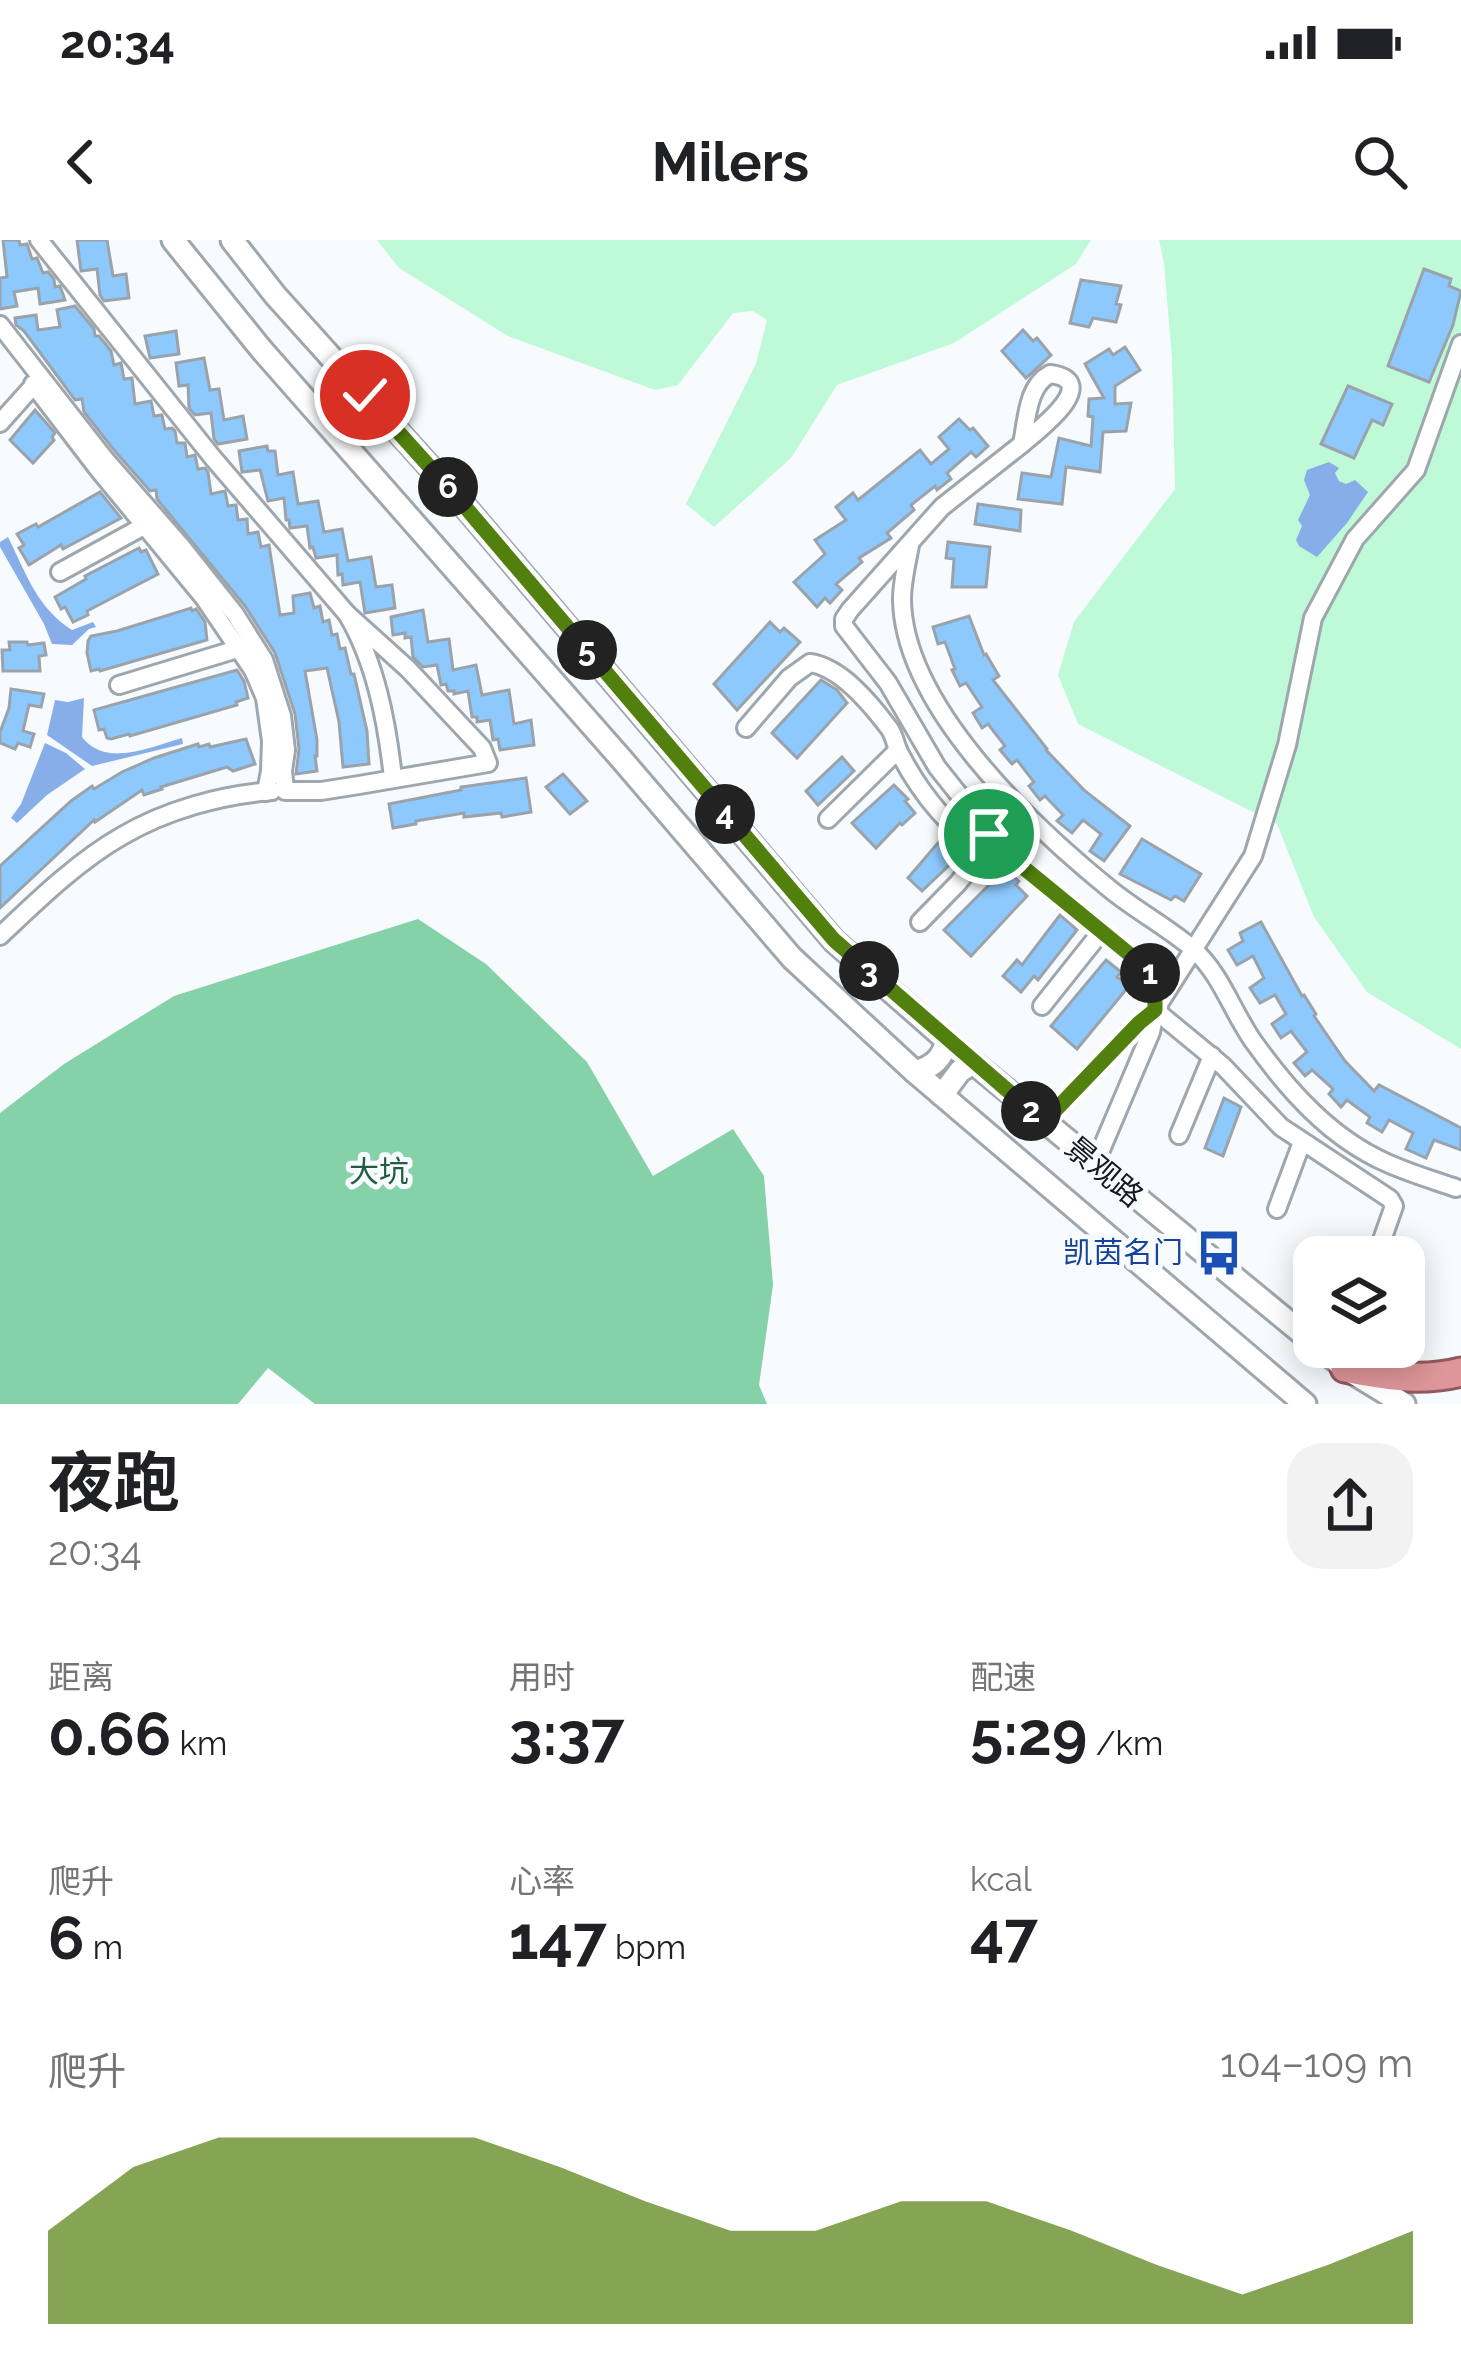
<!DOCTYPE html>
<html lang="zh">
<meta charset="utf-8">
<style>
:root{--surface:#fff;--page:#f2f2f2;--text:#202124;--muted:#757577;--accent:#52800e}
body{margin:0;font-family:Raleway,"Noto Sans SC",sans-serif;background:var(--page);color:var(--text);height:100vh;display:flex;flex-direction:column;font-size:45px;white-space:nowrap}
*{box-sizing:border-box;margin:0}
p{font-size:39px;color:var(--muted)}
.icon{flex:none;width:66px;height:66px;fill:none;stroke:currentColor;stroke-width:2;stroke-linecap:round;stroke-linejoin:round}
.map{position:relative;height:1164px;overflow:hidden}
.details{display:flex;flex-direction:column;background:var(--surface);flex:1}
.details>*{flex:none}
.controls{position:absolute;left:1293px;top:996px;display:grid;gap:24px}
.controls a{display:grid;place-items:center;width:132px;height:132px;border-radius:24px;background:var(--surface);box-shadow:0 6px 30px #0003;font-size:60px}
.pin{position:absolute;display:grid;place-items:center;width:102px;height:102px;color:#fff;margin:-51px;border:6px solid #fff;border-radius:50%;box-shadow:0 3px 12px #0007}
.km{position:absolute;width:60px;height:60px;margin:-30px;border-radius:50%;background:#222;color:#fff;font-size:33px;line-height:60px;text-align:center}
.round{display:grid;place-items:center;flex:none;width:126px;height:126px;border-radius:36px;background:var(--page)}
.overview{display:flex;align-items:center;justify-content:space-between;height:204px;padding:0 48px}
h1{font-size:66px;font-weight:700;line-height:90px}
.stats{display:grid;grid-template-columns:repeat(3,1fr);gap:18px;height:204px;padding:12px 48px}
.stats div{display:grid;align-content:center}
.stats b{font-size:60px;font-weight:700}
.stats small{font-size:33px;font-weight:400}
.stats p{font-size:33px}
.chart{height:336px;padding:24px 48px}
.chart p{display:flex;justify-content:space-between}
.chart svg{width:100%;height:216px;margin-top:12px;fill:var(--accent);opacity:.7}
.status{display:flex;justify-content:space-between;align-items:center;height:84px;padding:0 60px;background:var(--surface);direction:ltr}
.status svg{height:33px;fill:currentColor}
header{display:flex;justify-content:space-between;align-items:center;height:156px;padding:0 48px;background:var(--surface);font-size:54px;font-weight:700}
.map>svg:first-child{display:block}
.green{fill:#bef9d8}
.forest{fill:#85d1a8}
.water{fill:#88aee9}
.building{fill:#8ec9fd;stroke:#9aa3ab;stroke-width:3}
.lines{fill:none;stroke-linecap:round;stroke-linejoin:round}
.minor-casing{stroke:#9ea6ae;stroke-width:22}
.tertiary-casing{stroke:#9ea6ae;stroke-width:27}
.trunk-casing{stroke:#92595e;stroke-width:33}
.minor{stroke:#fff;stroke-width:16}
.tertiary{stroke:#fff;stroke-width:21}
.trunk{stroke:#de969a;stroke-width:27}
.route-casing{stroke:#fff;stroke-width:24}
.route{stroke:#52800e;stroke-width:15}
.labels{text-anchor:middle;stroke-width:10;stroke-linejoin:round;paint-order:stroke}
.park-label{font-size:30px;fill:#225b40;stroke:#f7fbfe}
.street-label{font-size:30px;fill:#161a1d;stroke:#f7fbfe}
.transit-label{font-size:30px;fill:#164399;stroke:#f7fbfe;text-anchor:end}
</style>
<div class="status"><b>20:34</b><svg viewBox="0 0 49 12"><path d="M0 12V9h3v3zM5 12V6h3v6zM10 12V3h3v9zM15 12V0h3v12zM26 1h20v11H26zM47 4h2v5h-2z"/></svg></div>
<header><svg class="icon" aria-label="back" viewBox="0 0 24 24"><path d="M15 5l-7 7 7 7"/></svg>Milers<svg class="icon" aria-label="search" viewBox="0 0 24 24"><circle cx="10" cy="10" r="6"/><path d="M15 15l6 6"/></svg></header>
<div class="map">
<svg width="1461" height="1164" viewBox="0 0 1461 1164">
<rect width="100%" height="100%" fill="#f7fbfe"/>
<g class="green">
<polygon points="377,0 1091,0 1076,24 954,103 837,145 791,218 714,287 686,264 756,124 767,80 753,71 733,73 678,145 655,150 508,96 399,28"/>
<polygon points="1159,0 1461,0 1461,809 1367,752 1314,677 1277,584 1078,484 1058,435 1074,382 1175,249 1172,119 1164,23"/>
</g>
<polygon class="forest" points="418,679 486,724 587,822 653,936 733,889 764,936 773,1045 759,1145 767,1164 315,1164 268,1128 238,1164 0,1164 0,873 64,824 174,756"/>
<g class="water">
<polygon points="1329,222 1339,228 1335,233 1339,241 1346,244 1355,240 1368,252 1347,283 1317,317 1299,306 1296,300 1302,286 1298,280 1310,255 1304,240 1307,230"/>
<path d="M 8,297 C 26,333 37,368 72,390 L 93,382 L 96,387 L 89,389 L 72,405 L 52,404 L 44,384 L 0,307 L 0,302 Z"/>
<path d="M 84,458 L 82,497 C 106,528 150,507 182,498 L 183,504 L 92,526 L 47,495 L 55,460 L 68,462 Z"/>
<polygon points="45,503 66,513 85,529 47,555 17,583 11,578 21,564"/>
</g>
<g class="building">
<polygon points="3,0 19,0 20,5 27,4 32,19 37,18 43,33 48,32 54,39 55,47 60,46 65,60 40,64 38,48 14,52 17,66 0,69 0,38 7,37"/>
<polygon points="77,0 107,0 113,36 126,34 129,58 104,61 100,55 97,29 81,31"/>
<polygon points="1424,29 1451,39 1449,46 1461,51 1453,85 1429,142 1388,126"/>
<polygon points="1081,40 1121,46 1116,64 1121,65 1116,82 1093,78 1089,87 1070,83"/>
<polygon points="75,66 94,89 95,96 99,96 111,111 114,125 121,123 124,139 132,138 135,164 151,161 154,176 162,175 165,189 172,188 175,191 177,203 185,203 187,217 195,215 198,229 205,228 208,232 211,254 225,251 228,266 236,265 238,280 247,279 248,294 258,292 261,307 269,305 280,375 294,373 293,356 310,353 314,368 320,366 323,382 329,380 332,395 337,394 340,409 345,408 351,434 354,434 367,491 369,524 343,527 339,482 327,428 305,431 317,500 317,516 315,516 317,531 296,534 299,509 295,474 275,413 245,366 157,259 156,250 150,251 114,210 84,172 82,159 75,160 24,91 16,85 15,78 36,75 38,90 60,87 57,70"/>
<polygon points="1023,90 1033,101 1037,98 1051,115 1026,138 1002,111"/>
<polygon points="176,91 179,114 150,118 145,96"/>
<polygon points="1125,107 1140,130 1115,146 1115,164 1131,163 1126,191 1103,192 1100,232 1066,227 1062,264 1018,259 1022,233 1051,237 1059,198 1091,206 1093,177 1088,176 1089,159 1104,158 1085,124 1109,109 1113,115"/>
<polygon points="204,118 210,150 219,149 224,180 243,176 247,199 218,204 214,199 211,173 195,175 189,168 188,145 179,146 176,123"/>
<polygon points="1348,146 1392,164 1383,185 1372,180 1354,218 1321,204"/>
<polygon points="35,170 55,193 52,197 54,200 33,223 10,200"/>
<polygon points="959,179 970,190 973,188 988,206 976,217 971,212 947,233 951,239 937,250 935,246 911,265 914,270 887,293 891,298 859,318 862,322 836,344 842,350 830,363 825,358 817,367 794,342 825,314 815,300 846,280 836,267 853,253 858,260 920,210 931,224 949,209 939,197"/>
<polygon points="267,206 268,211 275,211 278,235 293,232 298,264 318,261 324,292 342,289 348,321 371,317 376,347 392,345 395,368 365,373 360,342 343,345 342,334 338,335 337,315 316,318 313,307 310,308 307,286 290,288 289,280 286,280 284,258 268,261 260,230 242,232 239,211"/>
<polygon points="100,252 121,278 63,309 61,305 29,325 19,308 24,305 17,294 36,284 38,287"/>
<polygon points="978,264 1021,270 1020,291 975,284"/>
<polygon points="948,302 990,307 986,347 952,347 954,319 946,318"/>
<polygon points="139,308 141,312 146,310 158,334 87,371 88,375 73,382 65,367 61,369 55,357 86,339 85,336"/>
<polygon points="191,368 192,371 196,369 205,382 207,400 100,431 99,429 91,431 87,413 88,401 91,396 117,391"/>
<polygon points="423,370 428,402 449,399 453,430 476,425 482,455 509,450 514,484 531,480 534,505 500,510 498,499 493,500 490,480 477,482 477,477 472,477 468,451 454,454 454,451 448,451 446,444 441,445 437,425 423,427 413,417 411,397 405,398 405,393 393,395 391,377"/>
<polygon points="969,376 984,415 986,414 999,436 993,440 1047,509 1046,510 1085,551 1130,586 1104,621 1090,611 1101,594 1083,580 1072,593 1057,581 1063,575 1045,556 1040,560 1029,546 1034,542 1017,520 1012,524 1000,510 1005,506 988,484 982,488 973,473 982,467 966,443 960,446 952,430 955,429 945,402 938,404 933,387"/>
<polygon points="770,382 780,392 784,388 800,402 737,470 714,444"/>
<polygon points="9,402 27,402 28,405 44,403 46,415 39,416 40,431 3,431 2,410 10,410"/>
<polygon points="237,430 244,441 248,458 236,462 237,465 130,496 129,494 111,499 107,498 104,489 99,490 94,470"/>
<polygon points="821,440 837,450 847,463 797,518 772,493"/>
<polygon points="11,449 44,454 41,467 29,465 23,491 34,494 30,507 18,503 15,509 0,503 0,492 9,468"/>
<polygon points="246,499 255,524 233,531 227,527 161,547 162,549 144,555 142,550 95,582 94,580 0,668 0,626 71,561 92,546 94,549 122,532 154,518 198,504 199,507 209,504 210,507"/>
<polygon points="842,517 854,531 818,565 806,551"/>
<polygon points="563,534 587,561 570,574 546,547"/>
<polygon points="526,538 531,572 502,577 501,573 464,577 464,573 416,581 416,584 393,588 389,564 461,550 461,547"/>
<polygon points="894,545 908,559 905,561 915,573 902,585 900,583 876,608 852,583"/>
<polygon points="944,596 962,613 922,651 908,638"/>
<polygon points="1142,599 1201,634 1184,661 1175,656 1171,660 1120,634"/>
<polygon points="1005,629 1019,641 1016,645 1027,656 971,716 944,690"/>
<polygon points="1060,675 1077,690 1038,740 1034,736 1021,752 1003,736 1017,720 1022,725"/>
<polygon points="1261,682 1302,756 1304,755 1316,774 1314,776 1345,821 1374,851 1379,845 1461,888 1461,910 1434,900 1426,918 1406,909 1413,893 1389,880 1382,892 1367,883 1370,877 1347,860 1341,867 1329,854 1333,849 1312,830 1305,836 1294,823 1307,812 1291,791 1281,798 1272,784 1286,774 1275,755 1260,763 1250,748 1264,738 1253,716 1237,725 1228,710 1243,701 1240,693"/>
<polygon points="1106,720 1121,732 1117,737 1129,746 1077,809 1051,786"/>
<polygon points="1224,858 1241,867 1223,916 1205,908"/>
</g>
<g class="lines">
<g class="minor-casing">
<g id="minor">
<path d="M 39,0 L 213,218 L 347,374 C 376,423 387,483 393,538"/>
<polyline points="0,85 104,218 181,306 235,374 264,420 282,476 286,510 283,531 285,551 321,551 359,545 488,523 482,508 408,429 347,374"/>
<path d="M 1050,134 C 1104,141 1037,191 1022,204 C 1027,180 1027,146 1050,134 Z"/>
<polyline points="33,144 98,229 204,358 253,430 265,458 271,501 270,531 266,552"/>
<polyline points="0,183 34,145 42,139"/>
<path d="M 1022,204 L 942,267 L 850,370 L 844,379 L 844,386 L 888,443 L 937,527 L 987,590 L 991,601 L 1139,722 C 1162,746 1157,762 1151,792 L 1095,924"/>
<path d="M 910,305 C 907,322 902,342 902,359 C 903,466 1033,587 1111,650 C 1137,671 1167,687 1193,709 C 1221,734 1232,771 1253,801 C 1288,850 1330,898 1387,923 C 1409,933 1433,940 1456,948"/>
<polyline points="60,332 151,282"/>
<polyline points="119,445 247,406"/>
<path d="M 746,488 L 789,438 L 810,423 C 841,427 871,464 889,488 C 895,496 895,505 900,514 C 914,541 957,609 991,601"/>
<polyline points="828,579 898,510"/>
<polyline points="920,682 958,643 991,601"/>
<path d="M 0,696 C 37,661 78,621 122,596 C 166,570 221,555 272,551"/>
<polyline points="1042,766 1101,692"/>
<polyline points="1155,770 1223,826 1281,887 1390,959 1394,966 1376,1017"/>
<polyline points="1044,882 1139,783 1155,770 1253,616 1287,505 1313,378 1355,299 1416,230 1461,104"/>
<polyline points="1179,895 1212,816"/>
<polyline points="1277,969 1302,902"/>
</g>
</g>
<g class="tertiary-casing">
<g id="tertiary">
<polyline points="173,0 261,109 624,522 792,718 915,832 1305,1164"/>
<polyline points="232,0 275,55 455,255 834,701 959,811 1314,1103"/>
<path d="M 915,832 C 933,827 942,819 947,801"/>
<polyline points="942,855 960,831 973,823"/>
<polyline points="1319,1107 1345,1128 1404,1164"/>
</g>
</g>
<g class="trunk-casing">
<path id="trunk" d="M 1345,1128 C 1385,1136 1421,1142 1461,1132"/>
</g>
<use href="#minor" class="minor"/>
<use href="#tertiary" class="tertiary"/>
<use href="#trunk" class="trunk"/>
</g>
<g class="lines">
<g class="route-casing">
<polyline id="route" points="365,155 455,255 834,700 1044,882 1139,783 1155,770 1155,742 1139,722 991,601 989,594"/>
</g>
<use href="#route" class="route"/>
</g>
<defs>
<g id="bus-bare" transform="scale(3.6)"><path d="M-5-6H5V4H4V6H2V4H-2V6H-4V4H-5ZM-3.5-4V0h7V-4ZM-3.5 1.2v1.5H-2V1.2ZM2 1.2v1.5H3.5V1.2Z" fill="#1a4fb4" stroke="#f7fbfe" stroke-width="2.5" paint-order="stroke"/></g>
</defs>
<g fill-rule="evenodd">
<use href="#bus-bare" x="1219" y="1013"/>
</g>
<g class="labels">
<g class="park-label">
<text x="379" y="942">大坑</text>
</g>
<g class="street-label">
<text transform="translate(1104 932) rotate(40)" y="10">景观路</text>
</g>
<g class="transit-label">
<text x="1183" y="1023">凯茵名门</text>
</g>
</g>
</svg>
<div class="controls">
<a><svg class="icon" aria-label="layers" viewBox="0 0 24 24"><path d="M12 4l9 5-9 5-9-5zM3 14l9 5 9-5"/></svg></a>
</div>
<div class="pin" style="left:989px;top:594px;background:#1e9e55"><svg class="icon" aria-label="arrive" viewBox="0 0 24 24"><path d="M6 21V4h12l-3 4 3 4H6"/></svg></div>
<div class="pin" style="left:365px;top:155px;background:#d93025"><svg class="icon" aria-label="check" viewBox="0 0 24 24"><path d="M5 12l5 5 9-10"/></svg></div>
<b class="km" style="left:1150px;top:733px">1</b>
<b class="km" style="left:1031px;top:871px">2</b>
<b class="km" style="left:869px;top:731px">3</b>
<b class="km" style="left:725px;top:574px">4</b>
<b class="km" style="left:587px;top:410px">5</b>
<b class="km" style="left:448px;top:247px">6</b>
</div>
<section class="details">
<div class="overview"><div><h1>夜跑</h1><p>20:34</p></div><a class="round"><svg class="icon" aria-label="share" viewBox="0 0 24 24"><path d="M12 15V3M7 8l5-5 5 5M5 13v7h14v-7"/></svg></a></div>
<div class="stats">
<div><p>距离</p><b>0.66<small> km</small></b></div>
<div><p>用时</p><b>3:37</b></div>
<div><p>配速</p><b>5:29<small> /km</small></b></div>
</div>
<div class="stats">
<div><p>爬升</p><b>6<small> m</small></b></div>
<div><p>心率</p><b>147<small> bpm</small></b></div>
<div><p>kcal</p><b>47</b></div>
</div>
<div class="chart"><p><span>爬升</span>104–109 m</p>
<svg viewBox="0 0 160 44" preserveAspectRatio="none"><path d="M0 44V25L10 12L20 6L30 6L40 6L50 6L60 12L70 19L80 25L90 25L100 19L110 19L120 25L130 32L140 38L150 32L160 25V44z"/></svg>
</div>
</section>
